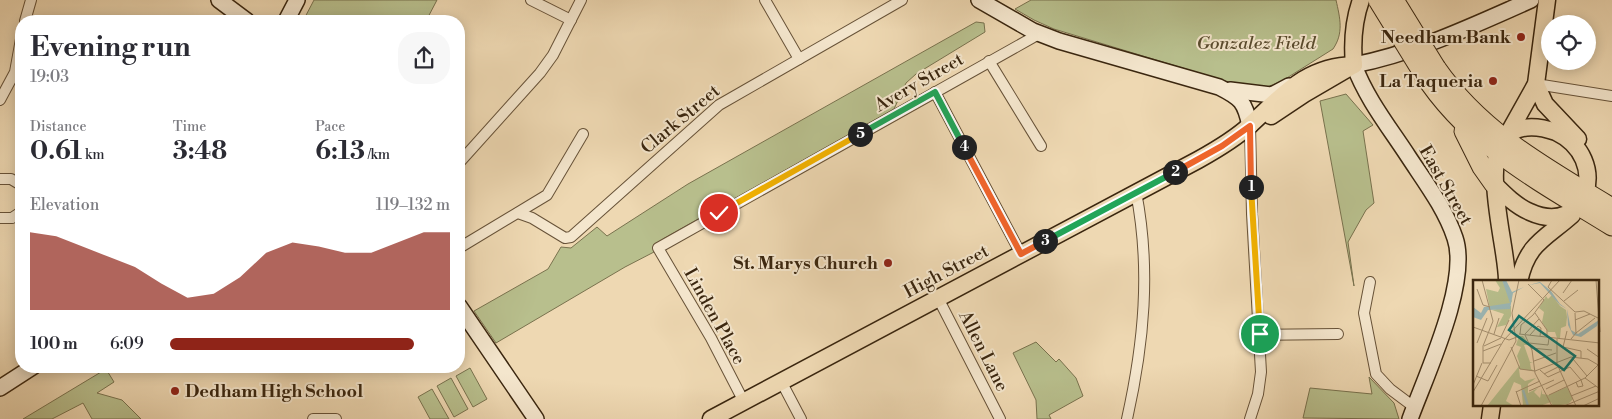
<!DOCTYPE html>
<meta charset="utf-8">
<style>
:root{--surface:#fff;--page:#f7f7f7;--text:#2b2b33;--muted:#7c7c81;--accent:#8f2418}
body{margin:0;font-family:"Libre Bodoni",serif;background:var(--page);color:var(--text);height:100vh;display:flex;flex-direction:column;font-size:19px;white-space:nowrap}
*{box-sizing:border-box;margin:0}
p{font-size:16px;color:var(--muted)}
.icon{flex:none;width:28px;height:28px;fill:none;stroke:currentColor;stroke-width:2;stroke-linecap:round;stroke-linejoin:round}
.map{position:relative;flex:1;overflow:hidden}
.panel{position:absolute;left:15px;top:15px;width:450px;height:358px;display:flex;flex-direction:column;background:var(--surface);border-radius:20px;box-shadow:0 2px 12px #0003}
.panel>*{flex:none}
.controls{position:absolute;left:1541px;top:15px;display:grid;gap:10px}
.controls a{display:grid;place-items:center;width:55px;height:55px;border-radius:50%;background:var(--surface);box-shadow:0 2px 12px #0003;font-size:25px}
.pin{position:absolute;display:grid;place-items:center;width:42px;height:42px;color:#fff;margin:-21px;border:2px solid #fff;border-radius:50%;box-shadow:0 1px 5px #0007}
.km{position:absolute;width:25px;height:25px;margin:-12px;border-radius:50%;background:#222;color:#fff;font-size:14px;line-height:25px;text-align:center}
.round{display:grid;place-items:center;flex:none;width:52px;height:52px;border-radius:20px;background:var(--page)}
.overview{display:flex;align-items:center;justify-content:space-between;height:85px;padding:0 15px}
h1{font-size:28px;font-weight:800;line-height:38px}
.stats{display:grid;grid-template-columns:repeat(3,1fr);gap:8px;height:85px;padding:5px 15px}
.stats div{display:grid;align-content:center}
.stats b{font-size:25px;font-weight:800}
.stats small{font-size:14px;font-weight:400}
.stats p{font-size:14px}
.chart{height:140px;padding:10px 15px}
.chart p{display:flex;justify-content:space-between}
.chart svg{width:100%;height:90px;margin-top:5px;fill:var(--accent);opacity:.7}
ul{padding:0 15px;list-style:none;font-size:16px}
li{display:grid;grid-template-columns:80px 60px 1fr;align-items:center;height:38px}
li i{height:12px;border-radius:6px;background:var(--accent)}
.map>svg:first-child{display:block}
.green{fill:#b8bf8d;stroke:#79724e}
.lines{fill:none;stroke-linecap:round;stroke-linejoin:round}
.street-casing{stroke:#675238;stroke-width:12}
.secondary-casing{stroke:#3a260f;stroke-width:18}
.primary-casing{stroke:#3a260f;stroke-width:19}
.highway-casing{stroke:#3a260f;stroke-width:21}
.street{stroke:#f4e6cd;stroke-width:10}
.secondary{stroke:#f4e6cd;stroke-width:15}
.primary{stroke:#eed8b2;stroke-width:16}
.highway{stroke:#eed8b2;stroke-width:19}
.highway-bridge-casing{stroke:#3a260f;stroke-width:21;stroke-linecap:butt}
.highway-bridge{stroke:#eed8b2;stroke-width:19}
.split-1-casing{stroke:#fff;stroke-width:10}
.split-2-casing{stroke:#fff;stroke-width:10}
.split-3-casing{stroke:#fff;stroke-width:10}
.split-4-casing{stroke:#fff;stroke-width:10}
.split-5-casing{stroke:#fff;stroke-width:10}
.split-6-casing{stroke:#fff;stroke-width:10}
.split-1{stroke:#f5b400;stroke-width:6}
.split-2{stroke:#f0652b;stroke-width:6}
.split-3{stroke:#22a559;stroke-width:6}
.split-4{stroke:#f0652b;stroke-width:6}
.split-5{stroke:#22a559;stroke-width:6}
.split-6{stroke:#f5b400;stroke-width:6}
.poi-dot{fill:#8f2418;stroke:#f4e6cd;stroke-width:2}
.labels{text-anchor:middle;stroke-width:4;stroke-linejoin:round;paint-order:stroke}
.poi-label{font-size:18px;font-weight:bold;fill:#3a260f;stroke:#f4e6cd;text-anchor:end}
.park-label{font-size:18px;font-style:italic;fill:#5a4c2e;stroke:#f4e6cd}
.street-label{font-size:18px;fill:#3a260f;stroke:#f4e6cd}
.inset-river{fill:none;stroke:#9cb8b6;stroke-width:2.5}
.inset-road{fill:none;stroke:#a69171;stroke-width:1}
.view{fill:#0f766e;fill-opacity:0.15;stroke:#0f766e;stroke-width:2.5}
.inset-edge{fill:none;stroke:#3a260f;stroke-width:2.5}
</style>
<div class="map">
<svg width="1612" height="419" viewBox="0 0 1612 419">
<rect width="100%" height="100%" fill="#eed8b2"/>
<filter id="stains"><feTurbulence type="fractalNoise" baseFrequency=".004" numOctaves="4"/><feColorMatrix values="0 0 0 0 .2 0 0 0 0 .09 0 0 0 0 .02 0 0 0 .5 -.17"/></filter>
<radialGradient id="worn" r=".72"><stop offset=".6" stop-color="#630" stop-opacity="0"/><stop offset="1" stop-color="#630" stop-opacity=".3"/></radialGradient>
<g class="green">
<polygon points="314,0 437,0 426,21 303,21"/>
<path d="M 1031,0 L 1336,0 C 1340,18 1344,33 1333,49 L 1282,81 L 1262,89 L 1232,83 L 1054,29 L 1034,20 L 1015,9 Z"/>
<polygon points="976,22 984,23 985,32 916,74 906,83 894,109 663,239 654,247 654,252 625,267 496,343 474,311 548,269 561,247 571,248 597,227 607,236 688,184"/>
<polygon points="1346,94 1373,125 1363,131 1374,203 1366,210 1348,242 1354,286 1320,101"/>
<polygon points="1036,342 1056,362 1059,359 1076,378 1083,396 1049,415 1051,419 1037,419 1036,400 1013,353"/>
<polygon points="470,368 487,399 473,407 456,376"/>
<polygon points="106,369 114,382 97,393 122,400 141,419 92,419 83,403 52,419 23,419"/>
<polygon points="1369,377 1394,403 1399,419 1303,418 1310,388 1372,394"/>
<polygon points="451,378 468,409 454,417 437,386"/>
<polygon points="432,389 449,419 430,419 418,397"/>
</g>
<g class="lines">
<g class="street-casing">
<g id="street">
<polyline points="531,0 571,20"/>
<polyline points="765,0 799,59"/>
<polyline points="25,21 31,0"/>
<polyline points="989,61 1041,146"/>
<polyline points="1536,84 1612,96"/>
<polyline points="935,92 1021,254"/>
<polyline points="0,100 15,72 21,39"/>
<polyline points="1250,126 1252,214 1261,372 1258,394 1250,419"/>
<polyline points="459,163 540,73 553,55 581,0"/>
<polyline points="0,179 11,179 21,185"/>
<polyline points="518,213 532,218 565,238 571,237 719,105 902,0"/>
<polyline points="0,218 12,218 21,212"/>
<polyline points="459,248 547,195 583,134"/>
<polyline points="1370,282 1364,313 1376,374 1390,389 1414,407"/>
<polyline points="938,298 1000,419"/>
<polyline points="1259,335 1338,334"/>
<polyline points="781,381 801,419"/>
<polyline points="743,400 711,338 658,248 1039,34"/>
<polyline points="313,419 336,419"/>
<path d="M 1127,419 C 1144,343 1151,269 1136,192"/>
</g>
</g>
<g class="secondary-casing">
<g id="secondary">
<polyline points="219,0 247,21"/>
<path d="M 979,0 L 1033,31 L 1059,41 L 1219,87 C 1241,98 1245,102 1250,126"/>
<polyline points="286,21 297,0"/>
<polyline points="1230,90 1272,95 1289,86"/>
<polyline points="459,306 536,419"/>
<polyline points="0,388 34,366"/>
<path d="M 1410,419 C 1426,375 1470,282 1455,238 C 1445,208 1425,182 1408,156 C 1389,127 1366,98 1354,65 C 1416,53 1474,25 1531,0"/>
</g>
</g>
<g class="primary-casing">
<g id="primary">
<path d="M 1354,65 C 1352,42 1353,22 1361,0"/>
<polyline points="1536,84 1545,104 1578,139"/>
<polyline points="1271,116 1304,94 1352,66"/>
<polyline points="1507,136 1536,84 1547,0"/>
<path d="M 1494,184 C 1505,195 1516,206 1530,212 C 1587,238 1612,159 1556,132 C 1542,127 1526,124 1512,132 C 1476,152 1508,247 1507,282"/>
<path d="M 1519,282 C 1527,243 1545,239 1572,215"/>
<path d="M 711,419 L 1198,160 C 1216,150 1235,139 1250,125 C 1283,95 1306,66 1354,65"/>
<polyline points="1490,419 1492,405"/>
</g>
</g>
<g class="highway-casing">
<g id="highway">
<path d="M 1436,68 C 1481,133 1546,168 1612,208"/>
<path d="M 1423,73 C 1469,145 1541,182 1612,226"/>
<polyline points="1464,131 1482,167 1494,184"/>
</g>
</g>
<use href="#street" class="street"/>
<use href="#secondary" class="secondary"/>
<use href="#primary" class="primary"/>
<use href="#highway" class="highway"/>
<g class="highway-bridge-casing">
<g id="highway-bridge">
<polyline points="1378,0 1423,73"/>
<polyline points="1394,0 1436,68"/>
</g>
</g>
<use href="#highway-bridge" class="highway-bridge"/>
</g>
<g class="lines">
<g class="split-1-casing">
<polyline id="split-1" points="1251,187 1260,334"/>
</g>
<g class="split-2-casing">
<polyline id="split-2" points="1175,172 1222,146 1250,126 1251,187"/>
</g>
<g class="split-3-casing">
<polyline id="split-3" points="1045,241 1175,172"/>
</g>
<g class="split-4-casing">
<polyline id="split-4" points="964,147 1021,254 1045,241"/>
</g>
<g class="split-5-casing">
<polyline id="split-5" points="860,134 935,92 964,147"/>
</g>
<g class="split-6-casing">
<polyline id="split-6" points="719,213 860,134"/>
</g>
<use href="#split-1" class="split-1"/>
<use href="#split-2" class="split-2"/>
<use href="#split-3" class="split-3"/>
<use href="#split-4" class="split-4"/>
<use href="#split-5" class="split-5"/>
<use href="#split-6" class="split-6"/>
</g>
<g class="poi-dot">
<circle cx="1521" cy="37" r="5"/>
<circle cx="1493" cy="81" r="5"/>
<circle cx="888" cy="263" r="5"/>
<circle cx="175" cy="391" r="5"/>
</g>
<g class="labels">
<g class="poi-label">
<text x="1511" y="43">Needham Bank</text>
<text x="1483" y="87">La Taqueria</text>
<text x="878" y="269">St. Marys Church</text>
<text x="185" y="397" text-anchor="start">Dedham High School</text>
</g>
<g class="park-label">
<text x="1256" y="49">Gonzalez Field</text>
</g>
<g class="street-label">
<text transform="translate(919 82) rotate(-30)" y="6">Avery Street</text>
<text transform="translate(680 119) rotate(-40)" y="6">Clark Street</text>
<text transform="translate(1446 185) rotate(60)" y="6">East Street</text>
<text transform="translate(946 271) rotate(-28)" y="6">High Street</text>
<text transform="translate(715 316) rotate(61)" y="6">Linden Place</text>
<text transform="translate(984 351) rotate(63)" y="6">Allen Lane</text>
</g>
</g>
<g transform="translate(1473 280)">
<rect width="126" height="126" fill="#eed8b2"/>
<path d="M 22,0 L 29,0 L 39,21 L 36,26 L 17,29 L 13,9 L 25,12 L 27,8 ZM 79,15 L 87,26 L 93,30 L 94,37 L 93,46 L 88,48 L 87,58 L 84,58 L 82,52 L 75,52 L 69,42 L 71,32 L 66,28 L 73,16 L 75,19 ZM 38,26 L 38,36 L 33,45 L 24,47 L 31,34 L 19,30 ZM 46,56 L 50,56 L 57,65 L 51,65 L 57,82 L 60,82 L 57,83 L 58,89 L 62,91 L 46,89 L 47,97 L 52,101 L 63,98 L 55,104 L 55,113 L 65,108 L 61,112 L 67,118 L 69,109 L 69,114 L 76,115 L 94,107 L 100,119 L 95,124 L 80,126 L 78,122 L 67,126 L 50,125 L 48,105 L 41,102 L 33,121 L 41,126 L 14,126 L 47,85 L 44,76 L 48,67 L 43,65 Z" fill="#b8bf8d"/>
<path d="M 29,0 L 33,0 L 39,12 L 51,7 L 40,13 L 37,29 L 15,30 L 8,40 L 0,37 L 0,27 L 8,33 L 11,27 L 37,23 ZM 67,2 L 78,11 L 87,24 L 94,29 L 98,50 L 105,54 L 126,40 L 124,46 L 108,57 L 100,55 L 95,45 L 94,29 L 87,25 L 67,3 L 56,5 Z" fill="#9cb8b6"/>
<path class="inset-river" d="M 50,110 L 55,126"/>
<path class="inset-road" d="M 9,0 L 20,41 L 10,66 L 10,83 L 18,83M 79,0 L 75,7 L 102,32 L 111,31 L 127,39M 123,0 L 127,52M 4,9 L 10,25 L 17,27M 90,13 L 99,0M 91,21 L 105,10M 62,33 L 74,50 L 74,57M 102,40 L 117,34M 0,47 L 36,60 L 44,57M 94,51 L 90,67 L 108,71 L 108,78M 103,53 L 122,38M 21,54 L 26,38M 46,54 L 127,63M 47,54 L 48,45 L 60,35 L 71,20 L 55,4M 52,54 L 66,39M 52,55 L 59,70 L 62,93 L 79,126M 57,55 L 65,46 L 68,48 L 67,56M 28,57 L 36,40M 84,59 L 84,84 L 103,126M 98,59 L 103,53 L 102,33M 4,63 L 14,38M 56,63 L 75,65 L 76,58M 11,66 L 28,58M 38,67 L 47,89 L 62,91M 58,68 L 79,70M 114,69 L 127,78M 10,71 L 28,64M 100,79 L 114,96M 61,81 L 83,73M 67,90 L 75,97 L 97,87 L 108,100M 62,91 L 98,77 L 115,79 L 127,86M 71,94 L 85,87M 3,96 L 15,101 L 24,85M 112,98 L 127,109M 103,102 L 105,107 L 110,106 L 108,100M 0,105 L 9,83M 73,109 L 91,100M 43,111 L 48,126M 56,111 L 81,100M 0,112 L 31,60 L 87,0M 43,112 L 67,101M 76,115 L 112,98 L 127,83M 98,116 L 123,106M 8,126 L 43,61 L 39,33 L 46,0M 91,126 L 127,111M 110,126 L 127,118"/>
<path class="view" d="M 46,36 L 102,76 L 91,90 L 36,50 Z"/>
<rect width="126" height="126" class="inset-edge"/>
</g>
<rect width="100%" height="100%" filter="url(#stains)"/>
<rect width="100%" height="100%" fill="url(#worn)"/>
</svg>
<div class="controls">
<a><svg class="icon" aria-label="locate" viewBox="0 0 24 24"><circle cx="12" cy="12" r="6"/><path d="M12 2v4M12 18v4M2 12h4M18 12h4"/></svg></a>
</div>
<div class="pin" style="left:1260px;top:334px;background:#1e9e55"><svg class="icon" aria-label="arrive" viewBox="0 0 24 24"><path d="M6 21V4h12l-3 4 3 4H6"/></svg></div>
<div class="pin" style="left:719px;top:213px;background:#d93025"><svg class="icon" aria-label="check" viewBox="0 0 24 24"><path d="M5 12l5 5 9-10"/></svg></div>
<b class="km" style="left:1251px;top:187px">1</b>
<b class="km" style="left:1175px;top:172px">2</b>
<b class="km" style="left:1045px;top:241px">3</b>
<b class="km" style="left:964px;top:147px">4</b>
<b class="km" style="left:860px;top:134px">5</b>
<section class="panel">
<div class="overview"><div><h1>Evening run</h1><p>19:03</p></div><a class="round"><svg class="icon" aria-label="share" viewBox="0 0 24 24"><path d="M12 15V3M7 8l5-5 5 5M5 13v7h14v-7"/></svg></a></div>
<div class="stats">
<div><p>Distance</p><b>0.61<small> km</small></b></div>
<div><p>Time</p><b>3:48</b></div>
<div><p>Pace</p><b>6:13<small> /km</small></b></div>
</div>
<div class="chart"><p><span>Elevation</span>119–132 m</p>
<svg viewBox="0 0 160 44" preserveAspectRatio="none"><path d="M0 44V6L10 8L20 13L30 18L40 23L50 31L60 38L70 36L80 28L90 16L100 11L110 13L120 16L130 16L140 11L150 6L160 6V44z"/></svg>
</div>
<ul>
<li><b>100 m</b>6:09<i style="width:87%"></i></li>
</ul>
</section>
</div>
